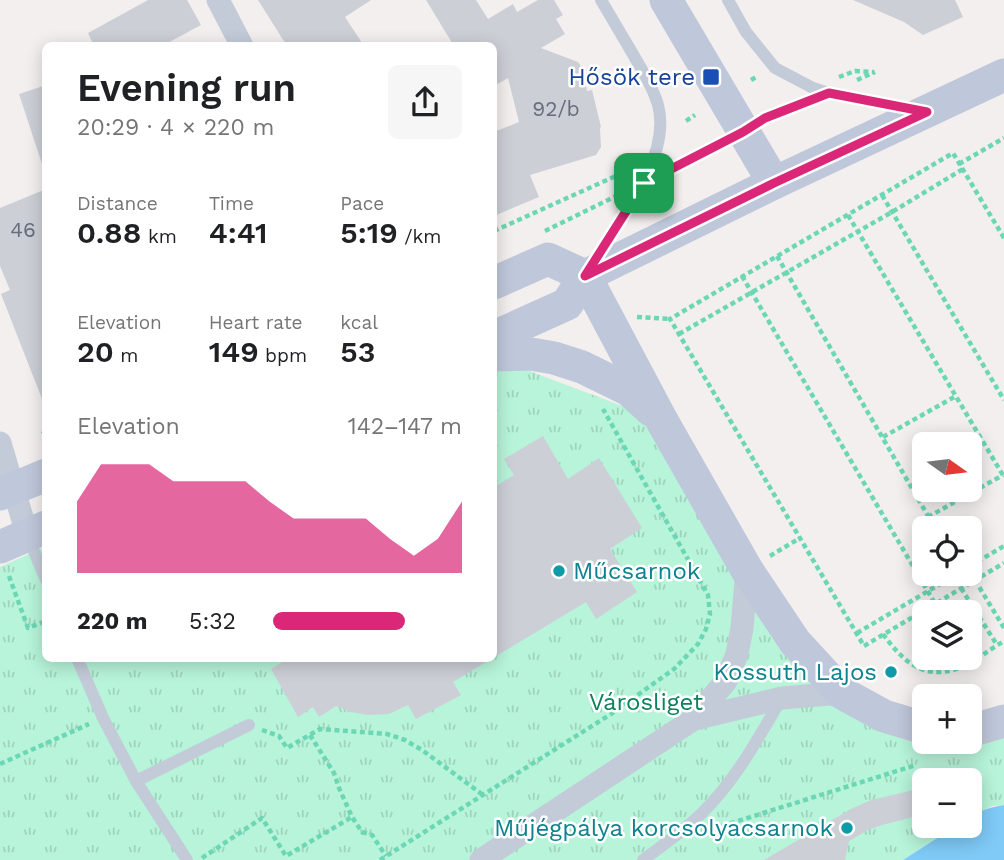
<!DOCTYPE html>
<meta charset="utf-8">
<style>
:root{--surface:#fff;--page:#f6f6f6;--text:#202124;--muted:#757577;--accent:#db2777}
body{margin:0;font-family:"Work Sans",sans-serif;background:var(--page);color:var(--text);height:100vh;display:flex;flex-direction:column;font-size:26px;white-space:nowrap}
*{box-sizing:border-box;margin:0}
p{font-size:23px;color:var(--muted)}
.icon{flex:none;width:38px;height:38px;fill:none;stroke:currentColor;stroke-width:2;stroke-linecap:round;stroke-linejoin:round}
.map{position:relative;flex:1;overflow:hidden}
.drawer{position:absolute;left:42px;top:42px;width:455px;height:620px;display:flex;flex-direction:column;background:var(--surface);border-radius:10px;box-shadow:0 4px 18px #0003}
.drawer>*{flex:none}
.needle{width:46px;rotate:104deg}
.tools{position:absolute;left:912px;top:432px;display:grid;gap:14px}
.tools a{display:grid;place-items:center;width:70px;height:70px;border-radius:10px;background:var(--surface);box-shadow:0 4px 18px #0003;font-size:35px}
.pin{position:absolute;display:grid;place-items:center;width:60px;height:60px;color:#fff;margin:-30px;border-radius:14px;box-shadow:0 4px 10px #0006}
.round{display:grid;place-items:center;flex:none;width:74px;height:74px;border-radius:10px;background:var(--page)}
.summary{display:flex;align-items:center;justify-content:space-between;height:119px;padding:0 35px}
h1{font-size:38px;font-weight:600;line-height:52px}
.stats{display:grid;grid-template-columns:repeat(3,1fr);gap:10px;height:119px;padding:7px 35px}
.stats div{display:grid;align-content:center}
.stats b{font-size:30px;font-weight:600}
.stats small{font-size:19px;font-weight:400}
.stats p{font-size:19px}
.chart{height:196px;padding:14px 35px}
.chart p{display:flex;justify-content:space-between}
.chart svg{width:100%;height:126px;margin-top:7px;fill:var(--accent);opacity:.7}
ul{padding:0 35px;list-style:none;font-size:23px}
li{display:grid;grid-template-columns:112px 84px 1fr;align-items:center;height:52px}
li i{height:18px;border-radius:9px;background:var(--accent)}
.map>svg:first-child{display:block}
.grass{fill:url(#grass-tufts)}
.water{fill:#7fcaf7}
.building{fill:#cdcfd7}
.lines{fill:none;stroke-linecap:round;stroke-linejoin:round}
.path{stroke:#6bd7b4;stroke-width:4.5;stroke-dasharray:5 3.5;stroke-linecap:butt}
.lane{stroke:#c3cbd8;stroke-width:12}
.street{stroke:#c3cbd8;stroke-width:23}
.secondary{stroke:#bfc7da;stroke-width:33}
.route-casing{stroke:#fff;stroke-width:14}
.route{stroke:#db2777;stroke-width:9}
.transit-dot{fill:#1a4fb4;stroke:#fff;stroke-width:2.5}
.culture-dot{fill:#0f9aa8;stroke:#fff;stroke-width:2.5}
.labels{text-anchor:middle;stroke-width:5;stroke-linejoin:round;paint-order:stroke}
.number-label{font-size:21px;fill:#666e7d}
.transit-label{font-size:24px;fill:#164399;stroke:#fff;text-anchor:end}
.culture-label{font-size:24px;fill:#0d838f;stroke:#fff;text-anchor:end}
.park-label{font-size:24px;fill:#0c835c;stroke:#fff}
</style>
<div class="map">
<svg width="1004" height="860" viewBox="0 0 1004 860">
<defs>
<pattern id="grass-tufts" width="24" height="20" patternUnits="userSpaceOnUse" patternTransform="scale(1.75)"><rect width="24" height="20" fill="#b7f4d9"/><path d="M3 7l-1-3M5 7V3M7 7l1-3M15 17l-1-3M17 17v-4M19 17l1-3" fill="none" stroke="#9fd3bd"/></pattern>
</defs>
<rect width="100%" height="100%" fill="#f2efee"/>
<polygon class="grass" points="524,369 662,421 795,642 924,742 970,742 1004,721 1004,805 992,806 970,817 970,780 924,780 924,826 956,826 903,860 0,860 0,567 45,547 46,658 494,658 494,371"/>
<path class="water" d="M 1004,805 L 1004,860 L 903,860 L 956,826 L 970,826 L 970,817 C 983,809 989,808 1004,805 Z"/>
<g class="building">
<polygon points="148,0 187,0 201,25 162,46 94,46 88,33"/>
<polygon points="258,0 371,0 345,17 364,46 287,46"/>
<polygon points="426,0 476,0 488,19 513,4 517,12 538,0 554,0 563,15 556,19 565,34 541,48 578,62 583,69 587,91 592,90 601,127 600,128 601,147 596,155 530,175 539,197 494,216 494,132 519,122 508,78 494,86 494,46 454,46"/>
<polygon points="853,0 955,0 963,17 923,35 904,22"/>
<polygon points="46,85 46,164 42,164 19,94"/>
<polygon points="46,189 46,404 44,404 1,294 10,290 0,266 0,208"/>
<polygon points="543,436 568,479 599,458 642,528 610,549 637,592 596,619 586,602 453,682 461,695 416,719 408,705 389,714 368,715 351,712 336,706 319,717 313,707 298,717 271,669 289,658 494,658 494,487 514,475 504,459"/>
<polygon points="914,790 917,816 882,825 868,830 849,841 845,860 764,860 851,809 871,800"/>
</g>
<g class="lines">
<g class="path">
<polyline points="839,77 855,71 874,72"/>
<polyline points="751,80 758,76"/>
<polyline points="857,80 875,72"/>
<polyline points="766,118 804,103"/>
<polyline points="686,121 695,115"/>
<polyline points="959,164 1004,138"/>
<polyline points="667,171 719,144"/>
<polyline points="882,195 1004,400"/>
<polyline points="848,215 1004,477"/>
<polyline points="494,231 629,170"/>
<polyline points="545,231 616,196"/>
<polyline points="1004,238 953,153 670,319 864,646 1004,563"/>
<polyline points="777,256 935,528"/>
<polyline points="742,276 940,612"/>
<polyline points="637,317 670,319"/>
<polyline points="679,334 892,212 963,169"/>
<polyline points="42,434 46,432"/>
<polyline points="883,437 956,396"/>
<polyline points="928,517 1003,475"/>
<polyline points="770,556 800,538"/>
<polyline points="970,566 1004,546"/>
<polyline points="961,574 967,584"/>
<polyline points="9,576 28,628 46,621"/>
<polyline points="975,580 1004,628"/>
<polyline points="961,588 997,645"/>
<polyline points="857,633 957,574"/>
<path d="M 883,634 C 902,660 922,680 956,669 C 973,663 989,650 1004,641"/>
<polyline points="262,730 279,736 287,748 320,729 387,734 405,740 422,750 483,795"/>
<polyline points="310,735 334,773 339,788 352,817 362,832 372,835 386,856"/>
<polyline points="0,764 89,724"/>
<polyline points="722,826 916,765"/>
<polyline points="202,858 262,818 286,856 352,817"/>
<polyline points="380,860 611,714 674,669 698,644 706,629 710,614 708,595 603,409"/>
</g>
<g class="lane">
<polyline points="728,0 746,32 775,68 813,88 829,93 913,109"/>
<path d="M 594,261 C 620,220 672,156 658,105 C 653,87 643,72 634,56 C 623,37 612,19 601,0"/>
<polyline points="27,535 46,580"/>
<polyline points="77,658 103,718 136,781 187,860"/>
<polyline points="136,781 249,725"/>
<path d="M 643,860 C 663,845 685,830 702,813 C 736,780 758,738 782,698"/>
</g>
<g class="street">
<polyline points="218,0 242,46"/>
<polyline points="0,443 27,534"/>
<polyline points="694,719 782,698 842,693"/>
<polyline points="481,860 694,719 726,681 737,654 742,628 747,570"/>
</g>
<g class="secondary">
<polyline points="666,0 774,183"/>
<polyline points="585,276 662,421 747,570 795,642 842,693 884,716 924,728"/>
<polyline points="494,283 548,259 585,276"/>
<polyline points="494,337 567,304 585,276 774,183 1004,75"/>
<polyline points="494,355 531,354 554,358 582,367 629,390 651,410"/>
<polyline points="0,494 46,475"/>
<polyline points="0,547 46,527"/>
<polyline points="970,731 1004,721"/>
</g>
</g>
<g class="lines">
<g class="route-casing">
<polygon id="route" points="829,93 927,112 774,183 585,276 644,183 743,132 765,118"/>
</g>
<use href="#route" class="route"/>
</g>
<rect class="transit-dot" x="702" y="68" width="18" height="18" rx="3.5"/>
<g class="culture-dot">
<circle cx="559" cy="571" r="7"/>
<circle cx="891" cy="672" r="7"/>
<circle cx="847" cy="828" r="7"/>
</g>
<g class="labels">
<g class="number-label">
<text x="556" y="116">92/b</text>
<text x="23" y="237">46</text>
</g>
<g class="transit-label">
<text x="695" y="85">Hősök tere</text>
</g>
<g class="culture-label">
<text x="573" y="579" text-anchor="start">Műcsarnok</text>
<text x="877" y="680">Kossuth Lajos</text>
<text x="833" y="836">Műjégpálya korcsolyacsarnok</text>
</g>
<g class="park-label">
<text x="646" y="710">Városliget</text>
</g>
</g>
</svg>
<div class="tools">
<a><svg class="needle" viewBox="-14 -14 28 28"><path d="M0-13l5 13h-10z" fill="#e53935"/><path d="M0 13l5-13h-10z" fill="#757577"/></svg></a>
<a><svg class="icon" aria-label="locate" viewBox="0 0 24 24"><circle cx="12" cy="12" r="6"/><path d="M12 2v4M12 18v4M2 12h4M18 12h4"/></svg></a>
<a><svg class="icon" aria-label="layers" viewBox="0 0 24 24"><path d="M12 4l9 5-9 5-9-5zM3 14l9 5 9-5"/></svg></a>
<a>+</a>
<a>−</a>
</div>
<div class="pin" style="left:644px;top:183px;background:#1e9e55"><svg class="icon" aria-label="arrive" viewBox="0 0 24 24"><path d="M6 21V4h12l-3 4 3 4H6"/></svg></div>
<section class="drawer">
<div class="summary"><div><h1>Evening run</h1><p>20:29 · 4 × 220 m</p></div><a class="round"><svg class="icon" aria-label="share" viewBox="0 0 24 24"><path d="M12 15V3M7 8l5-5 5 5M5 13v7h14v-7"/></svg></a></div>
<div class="stats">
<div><p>Distance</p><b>0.88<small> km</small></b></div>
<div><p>Time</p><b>4:41</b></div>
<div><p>Pace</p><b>5:19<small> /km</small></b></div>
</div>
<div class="stats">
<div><p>Elevation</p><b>20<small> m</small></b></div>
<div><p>Heart rate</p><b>149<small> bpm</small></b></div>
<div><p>kcal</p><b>53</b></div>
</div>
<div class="chart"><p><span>Elevation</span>142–147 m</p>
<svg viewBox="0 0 160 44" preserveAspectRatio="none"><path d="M0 44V19L10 6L20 6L30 6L40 12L50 12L60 12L70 12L80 19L90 25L100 25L110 25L120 25L130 32L140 38L150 32L160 19V44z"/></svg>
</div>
<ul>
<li><b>220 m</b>5:32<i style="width:70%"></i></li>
</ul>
</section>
</div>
